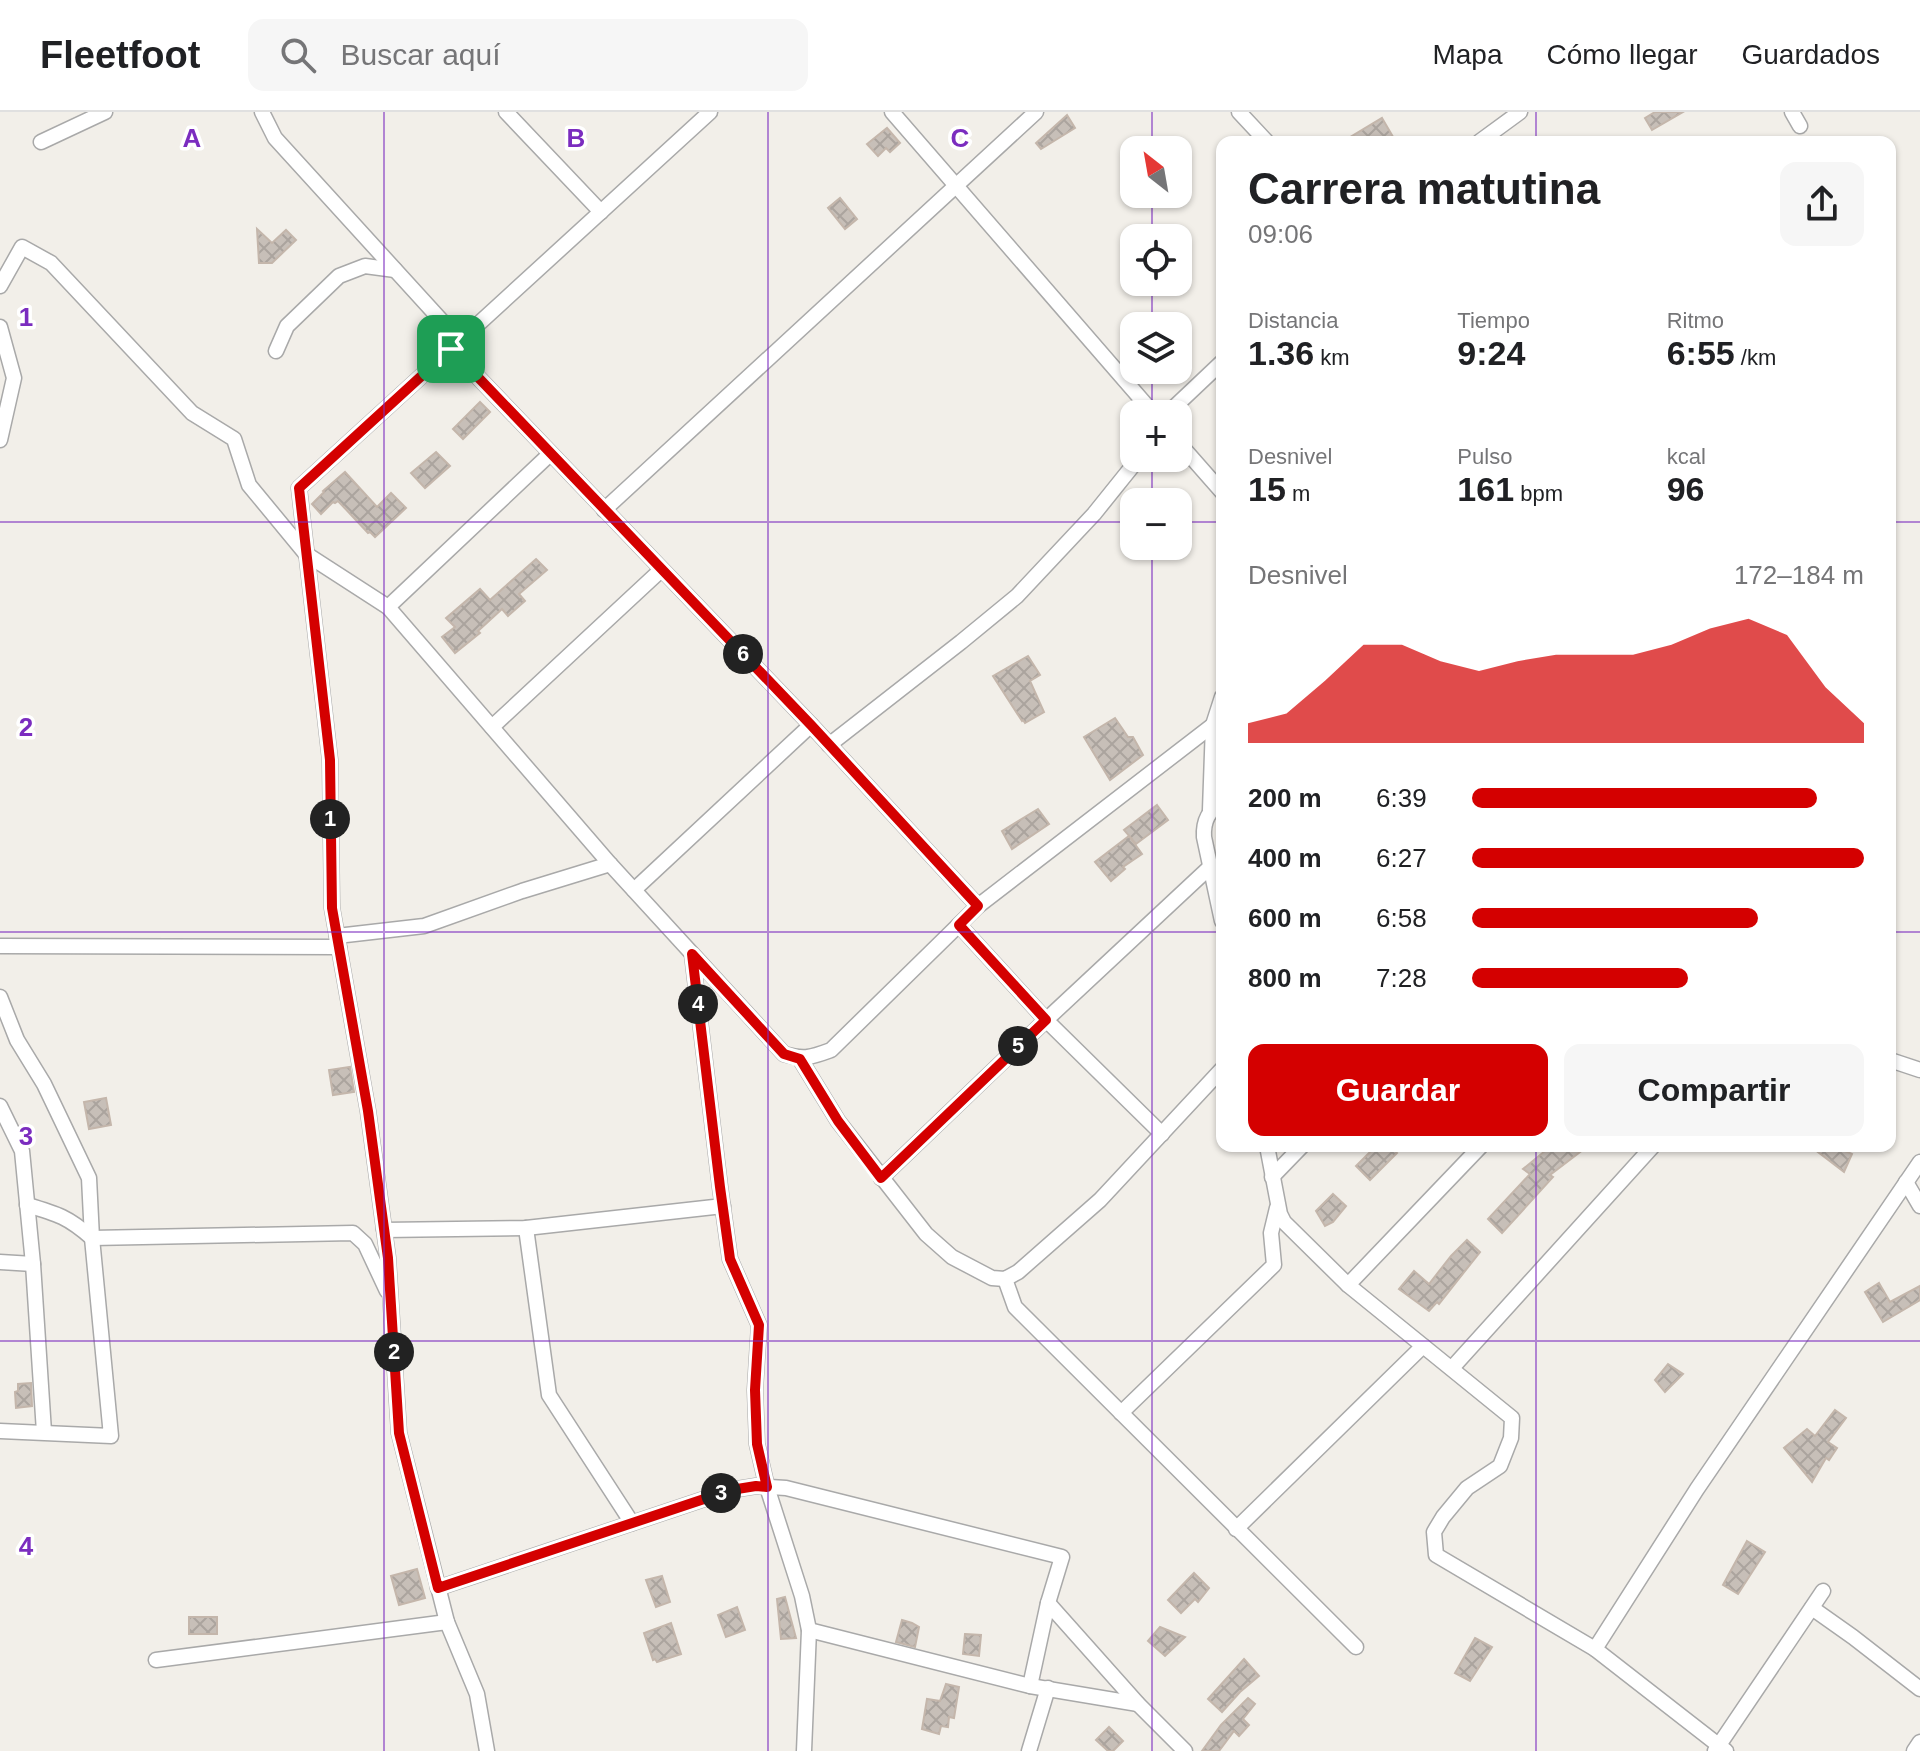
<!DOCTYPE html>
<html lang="es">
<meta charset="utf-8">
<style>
:root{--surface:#fff;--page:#f6f6f6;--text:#202124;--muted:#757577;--line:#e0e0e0;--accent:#d40000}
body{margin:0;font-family:Helvetica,sans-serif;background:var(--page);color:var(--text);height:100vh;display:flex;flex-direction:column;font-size:30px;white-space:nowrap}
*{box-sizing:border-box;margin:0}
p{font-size:26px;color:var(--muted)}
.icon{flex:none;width:44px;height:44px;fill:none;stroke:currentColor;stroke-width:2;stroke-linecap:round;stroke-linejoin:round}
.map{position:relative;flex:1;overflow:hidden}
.side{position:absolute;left:1216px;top:24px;width:680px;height:1016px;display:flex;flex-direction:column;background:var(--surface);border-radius:16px;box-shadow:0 2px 6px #0004}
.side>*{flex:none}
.needle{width:52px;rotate:329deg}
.fabs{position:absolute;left:1120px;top:24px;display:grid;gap:16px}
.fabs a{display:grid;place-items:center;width:72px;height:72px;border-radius:16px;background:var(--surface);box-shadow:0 2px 6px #0004;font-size:40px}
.pin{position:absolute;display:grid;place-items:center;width:68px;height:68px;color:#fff;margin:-34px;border-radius:16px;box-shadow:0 4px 12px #0006}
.km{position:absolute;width:40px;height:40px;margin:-20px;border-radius:50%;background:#222;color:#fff;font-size:22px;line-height:40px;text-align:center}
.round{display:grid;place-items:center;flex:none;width:84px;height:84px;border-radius:16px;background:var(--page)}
.summary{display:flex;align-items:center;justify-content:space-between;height:136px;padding:0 32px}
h1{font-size:44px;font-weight:800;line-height:60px}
.figures{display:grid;grid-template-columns:repeat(3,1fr);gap:12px;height:136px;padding:8px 32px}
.figures div{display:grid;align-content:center}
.figures b{font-size:34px;font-weight:800}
.figures small{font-size:22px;font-weight:400}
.figures p{font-size:22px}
.chart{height:224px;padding:16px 32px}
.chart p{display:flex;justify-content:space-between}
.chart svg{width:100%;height:144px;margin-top:8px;fill:var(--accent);opacity:.7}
.button{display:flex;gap:16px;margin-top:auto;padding:16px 32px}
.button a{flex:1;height:92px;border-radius:16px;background:var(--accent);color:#fff;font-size:32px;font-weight:800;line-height:92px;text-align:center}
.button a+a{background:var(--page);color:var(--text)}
ul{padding:0 32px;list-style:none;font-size:26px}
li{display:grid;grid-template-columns:128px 96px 1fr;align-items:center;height:60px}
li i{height:20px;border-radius:10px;background:var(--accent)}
header{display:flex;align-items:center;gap:48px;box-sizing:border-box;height:112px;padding:0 40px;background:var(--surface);border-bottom:2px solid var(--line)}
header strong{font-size:38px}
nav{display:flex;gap:44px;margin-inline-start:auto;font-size:28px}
.search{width:560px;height:72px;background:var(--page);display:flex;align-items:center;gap:20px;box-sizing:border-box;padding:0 28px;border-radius:16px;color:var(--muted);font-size:30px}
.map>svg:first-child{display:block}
.building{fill:url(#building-cross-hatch);stroke:#c4b6ab;stroke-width:2}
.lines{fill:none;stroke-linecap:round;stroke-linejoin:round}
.street-casing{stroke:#a9a9a9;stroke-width:17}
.street{stroke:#fff;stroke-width:14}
.route-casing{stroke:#fff;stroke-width:16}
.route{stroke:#d40000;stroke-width:10}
.grid{fill:none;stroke:#7b2cbf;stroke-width:2;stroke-opacity:0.55}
.grid-label{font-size:26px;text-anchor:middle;font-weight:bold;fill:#7b2cbf;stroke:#fff;stroke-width:7;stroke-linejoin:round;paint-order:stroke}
</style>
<header>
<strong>Fleetfoot</strong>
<div class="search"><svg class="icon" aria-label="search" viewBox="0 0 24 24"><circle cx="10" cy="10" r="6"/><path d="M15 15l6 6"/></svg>Buscar aquí</div>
<nav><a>Mapa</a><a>Cómo llegar</a><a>Guardados</a></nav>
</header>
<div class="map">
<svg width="1920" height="1639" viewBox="0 0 1920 1639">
<defs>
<pattern id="building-cross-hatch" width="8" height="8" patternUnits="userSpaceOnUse" patternTransform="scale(2)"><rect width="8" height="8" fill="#c7bfb8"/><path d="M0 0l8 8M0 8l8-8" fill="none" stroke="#aba49e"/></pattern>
</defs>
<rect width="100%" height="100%" fill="#f2efe9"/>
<g class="building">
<polygon points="1655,0 1683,0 1652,18 1645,6"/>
<polygon points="1067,3 1075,16 1041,37 1036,31"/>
<polygon points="1382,6 1396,30 1342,30"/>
<polygon points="887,16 900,31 890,40 886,36 878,44 867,32"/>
<polygon points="840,86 857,107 845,117 828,96"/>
<polygon points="257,117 272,131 286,118 296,128 272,151 259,151"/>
<polygon points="480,290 490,300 463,327 453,317"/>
<polygon points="436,340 450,354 425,376 411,361"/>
<polygon points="345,360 377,395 391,381 406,396 375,425 370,420 368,421 338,389 335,391 333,390 321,402 312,392 324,380 323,379"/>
<polygon points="536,447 547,458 519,482 525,489 508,504 502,497 478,519 480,521 455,541 442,525 455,515 446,506 480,477 490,488"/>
<polygon points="1028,544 1040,563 1030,569 1044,600 1025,611 1023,608 1022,609 993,564"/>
<polygon points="1115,606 1128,625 1133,625 1143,643 1110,668 1084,625"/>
<polygon points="1157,693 1168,708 1136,732 1124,718"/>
<polygon points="1038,697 1049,712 1012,737 1002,719"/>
<polygon points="1129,724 1142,742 1123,755 1125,757 1111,769 1095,750"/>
<polygon points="350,955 354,980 333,983 329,958"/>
<polygon points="106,986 111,1013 89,1017 84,990"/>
<polygon points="1376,1034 1390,1034 1397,1041 1370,1068 1356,1054"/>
<polygon points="1551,1034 1588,1034 1550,1063 1553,1065 1502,1121 1488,1107 1530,1062 1523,1057"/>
<polygon points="1810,1034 1834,1034 1852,1042 1844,1060"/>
<polygon points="1333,1082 1346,1094 1333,1110 1325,1114 1316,1099"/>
<polygon points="1467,1128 1480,1140 1439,1192 1437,1190 1429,1199 1399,1177 1414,1159 1429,1172 1451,1144"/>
<polygon points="1879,1171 1890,1190 1920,1174 1920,1188 1883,1210 1865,1180"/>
<polygon points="1668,1252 1683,1262 1665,1280 1655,1268"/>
<polygon points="31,1271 32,1294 16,1296 15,1280 18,1279 18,1272"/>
<polygon points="1835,1298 1846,1306 1828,1330 1837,1336 1829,1348 1826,1346 1812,1370 1784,1336 1807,1317 1815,1324"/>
<polygon points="1747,1429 1765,1440 1738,1482 1723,1473"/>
<polygon points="417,1457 425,1486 399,1493 391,1464"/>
<polygon points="1194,1461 1209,1476 1198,1490 1195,1487 1181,1501 1168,1488"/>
<polygon points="662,1464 670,1490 656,1495 646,1468"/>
<polygon points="785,1485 796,1526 781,1527 777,1487"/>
<polygon points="737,1495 745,1518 726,1525 718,1503"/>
<rect x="189" y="1505" width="28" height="17"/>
<polygon points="902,1508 912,1511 919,1515 915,1535 896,1530"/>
<polygon points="671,1511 681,1542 657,1550 655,1547 653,1548 644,1521"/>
<polygon points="1160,1515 1185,1525 1165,1544 1148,1529"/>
<polygon points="965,1522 981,1523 979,1544 963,1542"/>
<polygon points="1475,1526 1492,1535 1470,1569 1455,1561"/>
<polygon points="1244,1547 1259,1564 1240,1580 1222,1600 1208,1587"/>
<polygon points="946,1572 959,1575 954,1606 949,1605 948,1615 941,1614 939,1622 922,1617 927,1587 940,1589"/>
<polygon points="1248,1586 1255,1592 1243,1607 1249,1613 1239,1624 1234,1619 1219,1639 1202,1639 1221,1613"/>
<polygon points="1109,1615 1123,1629 1113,1639 1108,1639 1096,1628"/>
</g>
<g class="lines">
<g class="street-casing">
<g id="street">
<polyline points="262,0 275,26 460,229"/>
<polyline points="506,0 601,100"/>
<polyline points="892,0 1154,302"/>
<polyline points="1239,0 1267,30"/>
<polyline points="1792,0 1800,14"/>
<polyline points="41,30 105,0"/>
<polyline points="1479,30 1520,0"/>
<path d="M 0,174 L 22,135 L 51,151 L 192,301 L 234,327 L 249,373 L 306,442 L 388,495 L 610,752 L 784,942 C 805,948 812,945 831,938 L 978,794 L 1213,613 L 1222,621"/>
<polyline points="0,215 14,266 0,328"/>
<polyline points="451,237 811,613 978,794"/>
<polyline points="276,239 287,214 339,164 365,154 395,158"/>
<polyline points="1167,302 1222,250"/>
<polyline points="1178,330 1222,380"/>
<polyline points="604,398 1036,0"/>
<polyline points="388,495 550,342"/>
<polyline points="492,615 661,458"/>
<polyline points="829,633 961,530 1017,484 1094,402 1139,346"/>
<path d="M 1222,689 C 1209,699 1203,708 1204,725 L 1222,809"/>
<polyline points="1210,698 1213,613 1222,585"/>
<polyline points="634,778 811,613"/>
<polyline points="959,813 1046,908 1162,1022"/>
<polyline points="337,824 424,814 522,779 610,752"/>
<polyline points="0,834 339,835"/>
<polyline points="692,842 720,1075 730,1147 759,1213 755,1278 757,1332 767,1375 802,1484 809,1518 804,1639"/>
<polyline points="0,885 17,928 44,972 89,1066 92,1126 111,1324 0,1319"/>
<polyline points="800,947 838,1009 926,1122 952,1145 992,1166 1005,1167 1018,1160 1100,1088 1222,957"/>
<polyline points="1890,948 1920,958"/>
<polyline points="0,994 22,1039 33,1152 44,1320"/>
<polyline points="1267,1034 1280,1102 1284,1110 1348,1173 1512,1306 1511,1326 1500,1354 1467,1376 1443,1405 1434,1420 1436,1443 1595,1537 1726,1639"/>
<polyline points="1272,1065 1302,1034"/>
<polyline points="881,1066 1046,908 1210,755"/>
<polyline points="1906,1070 1920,1094"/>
<path d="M 27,1093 C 58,1102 68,1105 92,1126 L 353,1121 L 365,1132 L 387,1179"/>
<polyline points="526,1116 549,1283 632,1411"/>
<polyline points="384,1118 526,1116 723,1094"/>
<polyline points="0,1150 33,1152"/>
<polyline points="1005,1167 1015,1195 1356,1535"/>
<polyline points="1348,1173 1481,1034"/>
<polyline points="1452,1256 1653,1034"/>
<polyline points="1121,1301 1274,1153 1271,1121 1277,1096"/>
<polyline points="1236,1417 1423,1234"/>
<polyline points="438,1476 731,1378 756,1374 786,1376 1062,1445 1048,1491 1030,1574"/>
<polyline points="1048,1491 1138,1592 1185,1639"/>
<polyline points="1812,1496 1853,1525 1920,1577"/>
<polyline points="809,1518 1030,1574 1138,1592"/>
<polyline points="1595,1537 1697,1377 1920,1050"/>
<polyline points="156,1548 447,1510"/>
<polyline points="487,1639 477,1582 447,1510 399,1321 388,1146 368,999 332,796 330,648 299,376 710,0"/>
<polyline points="1029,1639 1048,1576"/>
<polyline points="1715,1639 1823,1479"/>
<polyline points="1914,1639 1920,1630"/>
</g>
</g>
<use href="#street" class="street"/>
</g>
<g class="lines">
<g class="route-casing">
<polygon id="route" points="451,237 811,613 978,794 959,813 1046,908 881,1066 838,1009 800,947 784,942 692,842 720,1075 730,1147 759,1213 755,1278 757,1332 767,1375 756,1374 731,1378 438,1476 399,1321 388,1146 368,999 332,796 330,648 299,376"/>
</g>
<use href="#route" class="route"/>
</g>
<path class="grid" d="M 384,0 L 384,1639M 768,0 L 768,1639M 1152,0 L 1152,38M 1536,0 L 1536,30M 1152,82 L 1152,126M 1152,170 L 1152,214M 1152,258 L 1152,302M 1152,346 L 1152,390M 0,410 L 1134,410M 1178,410 L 1222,410M 1890,410 L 1920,410M 1152,434 L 1152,1639M 0,820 L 1222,820M 1890,820 L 1920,820M 1536,1034 L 1536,1639M 0,1229 L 1920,1229"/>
<g class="grid-label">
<text x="192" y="35">A</text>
<text x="576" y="35">B</text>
<text x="960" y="35">C</text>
<text x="26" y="214">1</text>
<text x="26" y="624">2</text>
<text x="26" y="1033">3</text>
<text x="26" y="1443">4</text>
</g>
</svg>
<div class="fabs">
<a><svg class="needle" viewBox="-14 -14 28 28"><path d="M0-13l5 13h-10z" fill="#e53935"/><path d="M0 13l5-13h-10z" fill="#757577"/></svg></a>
<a><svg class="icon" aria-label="locate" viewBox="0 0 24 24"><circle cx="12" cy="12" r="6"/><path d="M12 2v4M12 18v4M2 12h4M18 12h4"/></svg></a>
<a><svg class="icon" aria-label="layers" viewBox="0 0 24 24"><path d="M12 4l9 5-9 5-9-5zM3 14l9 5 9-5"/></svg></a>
<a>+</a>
<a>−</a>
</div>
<div class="pin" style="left:451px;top:237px;background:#1e9e55"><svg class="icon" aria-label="arrive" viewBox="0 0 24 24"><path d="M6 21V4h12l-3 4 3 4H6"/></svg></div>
<b class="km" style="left:330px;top:707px">1</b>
<b class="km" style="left:394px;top:1240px">2</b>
<b class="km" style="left:721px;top:1381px">3</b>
<b class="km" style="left:698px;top:892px">4</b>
<b class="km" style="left:1018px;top:934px">5</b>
<b class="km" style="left:743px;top:542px">6</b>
<section class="side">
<div class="summary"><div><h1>Carrera matutina</h1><p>09:06</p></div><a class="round"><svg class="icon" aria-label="share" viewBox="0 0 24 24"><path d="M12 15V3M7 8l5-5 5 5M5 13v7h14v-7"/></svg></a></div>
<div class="figures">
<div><p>Distancia</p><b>1.36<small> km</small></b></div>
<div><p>Tiempo</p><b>9:24</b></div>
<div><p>Ritmo</p><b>6:55<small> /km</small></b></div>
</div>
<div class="figures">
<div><p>Desnivel</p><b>15<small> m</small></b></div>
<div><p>Pulso</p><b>161<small> bpm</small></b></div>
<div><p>kcal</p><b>96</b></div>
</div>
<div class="chart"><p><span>Desnivel</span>172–184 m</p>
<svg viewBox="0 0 160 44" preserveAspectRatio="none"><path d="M0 44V38L10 35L20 25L30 14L40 14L50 19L60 22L70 19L80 17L90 17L100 17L110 14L120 9L130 6L140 11L150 27L160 38V44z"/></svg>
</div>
<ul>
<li><b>200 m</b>6:39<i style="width:88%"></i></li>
<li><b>400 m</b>6:27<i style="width:100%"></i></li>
<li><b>600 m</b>6:58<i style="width:73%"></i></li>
<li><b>800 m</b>7:28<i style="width:55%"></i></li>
</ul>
<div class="button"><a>Guardar</a><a>Compartir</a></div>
</section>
</div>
